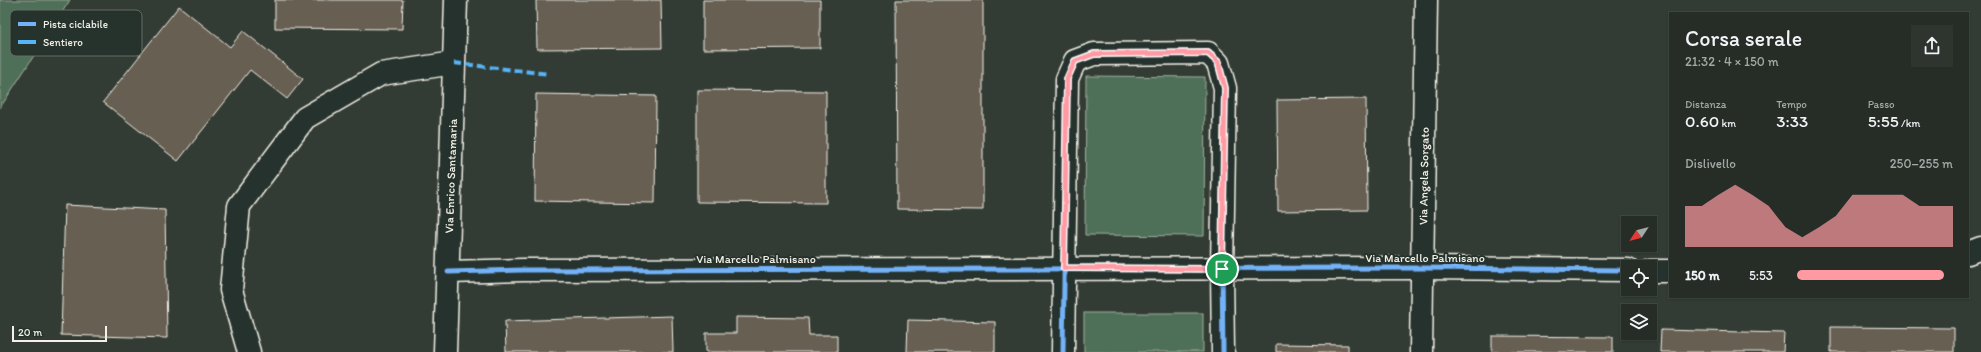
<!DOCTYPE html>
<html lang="it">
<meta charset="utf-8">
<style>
:root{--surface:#262d27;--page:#2e352f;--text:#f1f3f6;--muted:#a4a8a7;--line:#424944;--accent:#ff9aa2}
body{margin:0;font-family:Itim,sans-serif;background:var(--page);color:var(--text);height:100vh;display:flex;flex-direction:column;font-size:15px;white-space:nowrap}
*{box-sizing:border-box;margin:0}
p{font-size:13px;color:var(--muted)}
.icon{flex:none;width:22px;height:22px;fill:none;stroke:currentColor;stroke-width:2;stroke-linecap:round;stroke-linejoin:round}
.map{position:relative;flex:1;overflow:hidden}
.drawer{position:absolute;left:1669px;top:12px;width:300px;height:286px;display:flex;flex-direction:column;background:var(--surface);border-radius:0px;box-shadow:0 1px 3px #0004,0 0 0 1px var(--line)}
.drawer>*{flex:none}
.needle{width:26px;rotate:234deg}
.controls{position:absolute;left:1621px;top:216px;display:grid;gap:8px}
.controls a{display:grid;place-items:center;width:36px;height:36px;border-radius:0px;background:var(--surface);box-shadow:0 1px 3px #0004,0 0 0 1px var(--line);font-size:20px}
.scale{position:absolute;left:12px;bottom:10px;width:95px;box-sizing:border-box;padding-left:4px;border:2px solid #f4f1e8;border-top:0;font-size:11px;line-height:14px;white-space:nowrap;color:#f4f1e8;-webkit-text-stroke:3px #26332d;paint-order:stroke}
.pin{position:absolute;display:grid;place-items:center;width:34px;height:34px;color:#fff;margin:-17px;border:2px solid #fff;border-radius:50%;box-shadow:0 1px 4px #0007}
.round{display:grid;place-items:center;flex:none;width:42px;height:42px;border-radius:0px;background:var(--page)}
.head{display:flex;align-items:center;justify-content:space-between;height:68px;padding:0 16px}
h1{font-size:22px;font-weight:600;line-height:30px}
.figures{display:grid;grid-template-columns:repeat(3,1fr);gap:6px;height:68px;padding:4px 16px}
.figures div{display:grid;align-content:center}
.figures b{font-size:17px;font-weight:600}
.figures small{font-size:11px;font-weight:400}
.figures p{font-size:11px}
.chart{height:112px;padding:8px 16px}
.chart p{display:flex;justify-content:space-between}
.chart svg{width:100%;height:72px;margin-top:4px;fill:var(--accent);opacity:.7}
ul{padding:0 16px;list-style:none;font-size:13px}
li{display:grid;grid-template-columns:64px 48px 1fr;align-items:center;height:30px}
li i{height:10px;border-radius:5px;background:var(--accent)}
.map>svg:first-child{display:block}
.green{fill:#4f7059;stroke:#a2b0a0}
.building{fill:#685e52;stroke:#f4f1e8}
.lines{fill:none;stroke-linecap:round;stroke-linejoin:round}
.minor-casing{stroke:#f4f1e8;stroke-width:25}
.minor{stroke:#26332d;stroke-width:22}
.quiet{stroke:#56b5f8;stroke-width:4;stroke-dasharray:8 4;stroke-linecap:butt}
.cycleway-casing{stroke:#26332d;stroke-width:8}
.cycleway{stroke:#73b2f8;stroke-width:5}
.route-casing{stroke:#fff;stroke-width:8}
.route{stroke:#ff9aa2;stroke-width:5}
.labels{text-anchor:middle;stroke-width:4;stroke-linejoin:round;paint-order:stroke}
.street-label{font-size:12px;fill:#f4f1e8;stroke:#26332d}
.key{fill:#26332d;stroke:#646c65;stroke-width:1}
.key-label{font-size:11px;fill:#f4f1e8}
</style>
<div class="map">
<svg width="1981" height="352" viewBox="0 0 1981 352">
<rect width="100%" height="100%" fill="#333c34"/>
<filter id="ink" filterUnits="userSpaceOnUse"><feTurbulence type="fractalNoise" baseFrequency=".025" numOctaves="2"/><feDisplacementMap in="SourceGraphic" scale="8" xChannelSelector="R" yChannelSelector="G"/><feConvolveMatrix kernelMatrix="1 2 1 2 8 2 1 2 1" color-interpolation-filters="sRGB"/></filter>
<g filter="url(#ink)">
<g class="green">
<polygon points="0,0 70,0 0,108"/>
<polygon points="1086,76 1205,77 1204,236 1085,235"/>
<rect x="1084" y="313" width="119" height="39"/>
</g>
<g class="building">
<polygon points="275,0 403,0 402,29 275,28"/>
<polygon points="536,0 661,0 662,48 537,49"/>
<polygon points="703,0 820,0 820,48 703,49"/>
<polygon points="896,0 983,0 983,210 897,209"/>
<polygon points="179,6 230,47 243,31 303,79 287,99 250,70 178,161 103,102"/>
<polygon points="697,90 826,91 826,203 697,202"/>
<polygon points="536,94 656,96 655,203 535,201"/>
<polygon points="1366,99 1367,210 1278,211 1277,100"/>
<polygon points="65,205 165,210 167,338 61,335"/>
<polygon points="672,316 673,352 506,352 505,321"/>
<polygon points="736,317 808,318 809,335 837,335 837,352 706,352 706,333 736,333"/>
<polygon points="908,320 995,322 995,352 907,352"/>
<polygon points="1831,327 1954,328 1954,352 1831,352"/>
<polygon points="1661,330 1784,333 1783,352 1660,352"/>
<polygon points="1492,336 1613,337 1613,352 1492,352"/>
<polygon points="1276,344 1348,345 1348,352 1276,352"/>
</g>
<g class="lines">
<g class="minor-casing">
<g id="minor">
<polyline points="1968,253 1981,248"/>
<polyline points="1650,271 1670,271"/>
<polyline points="448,272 523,270 1423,268 1628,270"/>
<polyline points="249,352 231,290 239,206 305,118 381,74 454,63"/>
<polyline points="445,352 456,0"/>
<polyline points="1063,352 1067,79 1075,61 1094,54 1208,53 1218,63 1225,88 1222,269 1223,352"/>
<polyline points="1421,352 1426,0"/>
</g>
</g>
<use href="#minor" class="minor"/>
<polyline class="quiet" points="454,63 549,74"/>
<g class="cycleway-casing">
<g id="cycleway">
<polyline points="448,272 523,270 1423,268 1628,270"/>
<polyline points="1063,352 1067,79 1075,61 1094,54 1208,53 1218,63 1225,88 1222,269 1223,352"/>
</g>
</g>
<use href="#cycleway" class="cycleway"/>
</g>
</g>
<g class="lines" filter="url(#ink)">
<g class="route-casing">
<polygon id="route" points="1208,53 1218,62 1225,88 1222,269 1064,268 1067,79 1075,61 1094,54"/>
</g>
<use href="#route" class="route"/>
</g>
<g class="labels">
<g class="street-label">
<text transform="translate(451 176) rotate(-88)" y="4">Via Enrico Santamaria</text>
<text transform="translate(1424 176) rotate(-89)" y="4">Via Angela Sorgato</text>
<text x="1425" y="262">Via Marcello Palmisano</text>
<text x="756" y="263">Via Marcello Palmisano</text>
</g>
</g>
<rect x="10" y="10" width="132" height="46" rx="6" class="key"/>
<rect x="18" y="22" width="18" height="4" fill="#73b2f8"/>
<rect x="18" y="40" width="18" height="4" fill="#56b5f8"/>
<g class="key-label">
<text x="43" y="28">Pista ciclabile</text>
<text x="43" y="46">Sentiero</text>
</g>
</svg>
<div class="controls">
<a><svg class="needle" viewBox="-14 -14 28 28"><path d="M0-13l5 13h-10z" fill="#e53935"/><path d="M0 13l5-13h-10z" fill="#a4a8a7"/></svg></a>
<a><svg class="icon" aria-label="locate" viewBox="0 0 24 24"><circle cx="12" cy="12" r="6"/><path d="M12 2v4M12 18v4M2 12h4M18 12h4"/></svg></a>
<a><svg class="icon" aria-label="layers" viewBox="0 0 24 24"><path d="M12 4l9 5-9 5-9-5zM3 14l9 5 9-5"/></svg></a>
</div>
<div class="scale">20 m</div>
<div class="pin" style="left:1222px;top:269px;background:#1e9e55"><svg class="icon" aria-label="arrive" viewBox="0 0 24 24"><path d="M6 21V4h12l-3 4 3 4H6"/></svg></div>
<section class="drawer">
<div class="head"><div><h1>Corsa serale</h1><p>21:32 · 4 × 150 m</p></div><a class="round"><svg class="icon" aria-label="share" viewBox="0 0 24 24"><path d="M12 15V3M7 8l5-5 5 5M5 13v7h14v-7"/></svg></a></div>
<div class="figures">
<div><p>Distanza</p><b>0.60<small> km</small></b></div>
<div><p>Tempo</p><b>3:33</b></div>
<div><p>Passo</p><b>5:55<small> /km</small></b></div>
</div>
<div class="chart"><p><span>Dislivello</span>250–255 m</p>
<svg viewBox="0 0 160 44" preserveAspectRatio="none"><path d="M0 44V19L10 19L20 12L30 6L40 12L50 19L60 32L70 38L80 32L90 25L100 12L110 12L120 12L130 12L140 19L150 19L160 19V44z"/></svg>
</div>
<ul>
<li><b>150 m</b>5:53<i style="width:94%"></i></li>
</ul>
</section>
</div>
